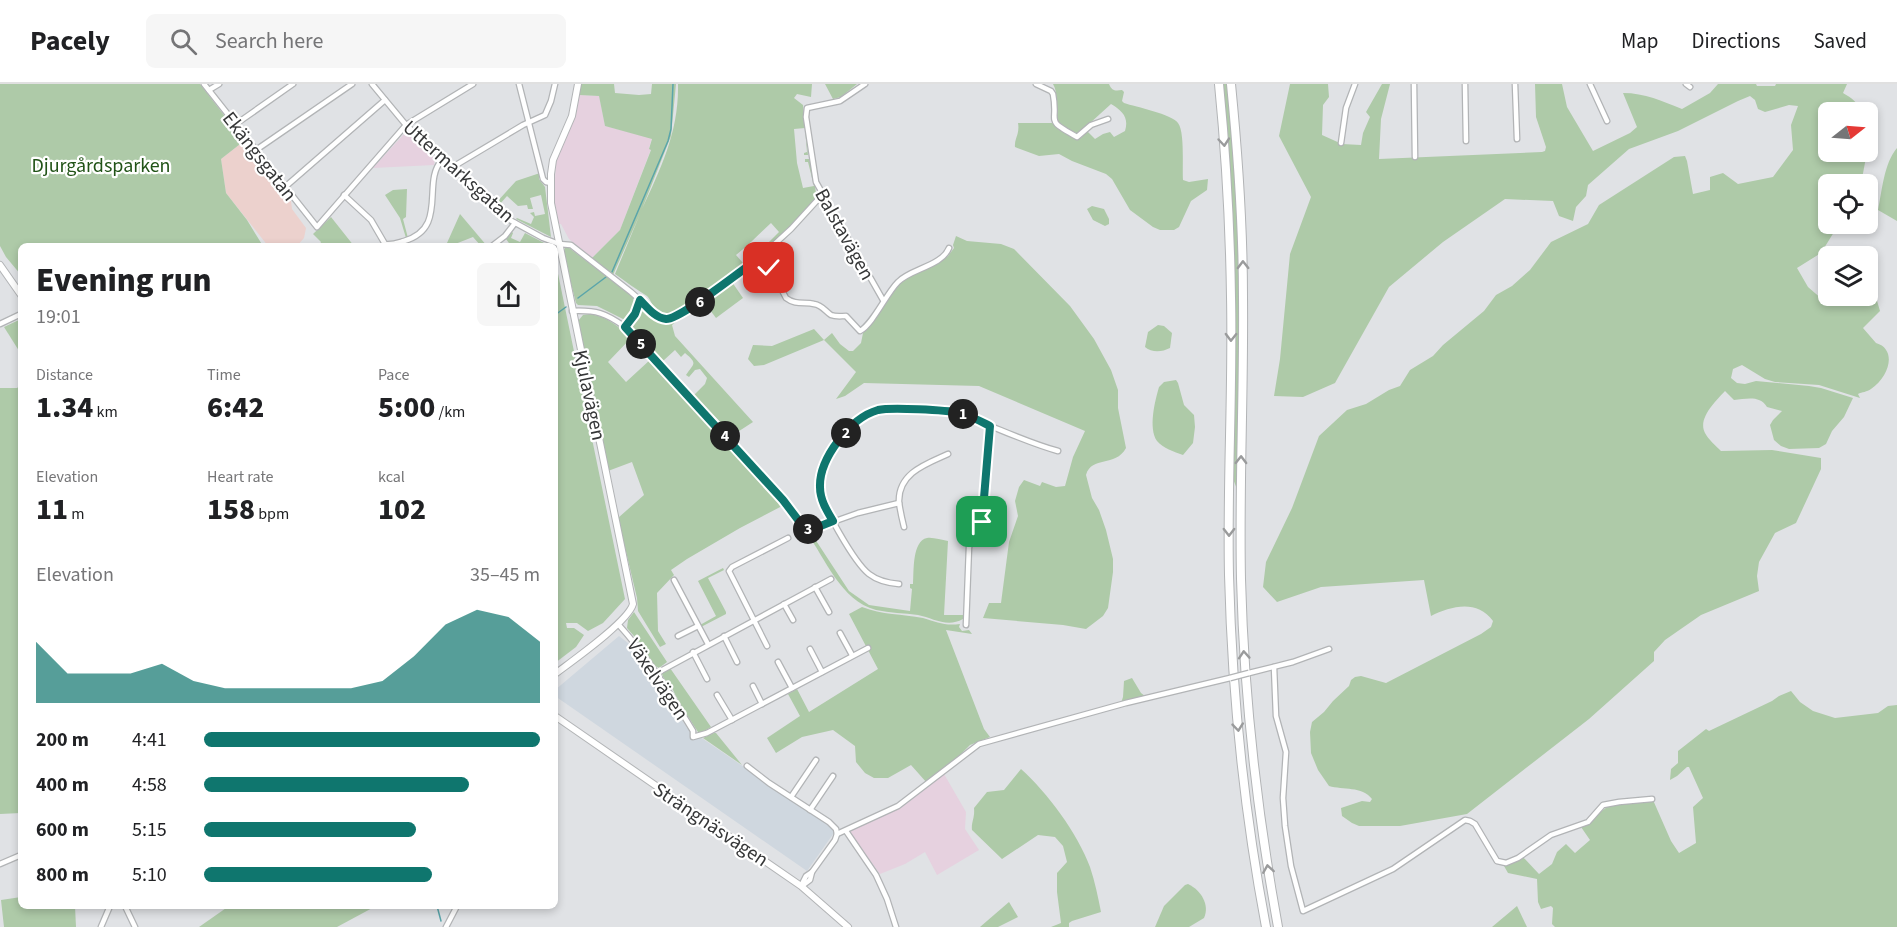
<!DOCTYPE html>
<meta charset="utf-8">
<style>
:root{--surface:#fff;--page:#f6f6f6;--text:#202124;--muted:#757577;--line:#e0e0e0;--accent:#0f766e}
body{margin:0;font-family:"Source Sans 3",sans-serif;background:var(--page);color:var(--text);height:100vh;display:flex;flex-direction:column;font-size:22px;white-space:nowrap}
*{box-sizing:border-box;margin:0}
p{font-size:20px;color:var(--muted)}
.icon{flex:none;width:33px;height:33px;fill:none;stroke:currentColor;stroke-width:2;stroke-linecap:round;stroke-linejoin:round}
.map{position:relative;flex:1;overflow:hidden}
.drawer{position:absolute;left:18px;top:159px;width:540px;height:666px;display:flex;flex-direction:column;background:var(--surface);border-radius:9px;box-shadow:0 3px 9px #0003}
.drawer>*{flex:none}
.needle{width:39px;rotate:73deg}
.controls{position:absolute;left:1818px;top:18px;display:grid;gap:12px}
.controls a{display:grid;place-items:center;width:60px;height:60px;border-radius:9px;background:var(--surface);box-shadow:0 3px 9px #0003;font-size:30px}
.pin{position:absolute;display:grid;place-items:center;width:51px;height:51px;color:#fff;margin:-26px;border-radius:12px;box-shadow:0 3px 9px #0006}
.km{position:absolute;width:30px;height:30px;margin:-15px;border-radius:50%;background:#222;color:#fff;font-size:16px;line-height:30px;text-align:center}
.round{display:grid;place-items:center;flex:none;width:63px;height:63px;border-radius:9px;background:var(--page)}
.headline{display:flex;align-items:center;justify-content:space-between;height:102px;padding:0 18px}
h1{font-size:33px;font-weight:800;line-height:45px}
.metrics{display:grid;grid-template-columns:repeat(3,1fr);gap:9px;height:102px;padding:6px 18px}
.metrics div{display:grid;align-content:center}
.metrics b{font-size:30px;font-weight:800}
.metrics small{font-size:16px;font-weight:400}
.metrics p{font-size:16px}
.chart{height:168px;padding:12px 18px}
.chart p{display:flex;justify-content:space-between}
.chart svg{width:100%;height:108px;margin-top:6px;fill:var(--accent);opacity:.7}
ul{padding:0 18px;list-style:none;font-size:20px}
li{display:grid;grid-template-columns:96px 72px 1fr;align-items:center;height:45px}
li i{height:15px;border-radius:8px;background:var(--accent)}
header{display:flex;align-items:center;gap:36px;box-sizing:border-box;height:84px;padding:0 30px;background:var(--surface);border-bottom:2px solid var(--line)}
header strong{font-size:28px}
nav{display:flex;gap:33px;margin-inline-start:auto;font-size:21px}
.search{width:420px;height:54px;background:var(--page);display:flex;align-items:center;gap:15px;box-sizing:border-box;padding:0 21px;border-radius:9px;color:var(--muted);font-size:22px}
.map>svg:first-child{display:block}
.built{fill:#cfd7df}
.industrial{fill:#e6d1df}
.education{fill:#ecd1cd}
.green{fill:#aecaa8}
.lines{fill:none;stroke-linecap:round;stroke-linejoin:round}
.stream{stroke:#5aa5aa;stroke-width:1.5}
.street-casing{stroke:#b2b4b6;stroke-width:7}
.secondary-casing{stroke:#b2b4b6;stroke-width:8}
.highway-casing{stroke:#b2b4b6;stroke-width:10}
.street{stroke:#fff;stroke-width:4.5}
.secondary{stroke:#fff;stroke-width:6}
.highway{stroke:#fff;stroke-width:8}
.street-bridge-casing{stroke:#b2b4b6;stroke-width:7;stroke-linecap:butt}
.street-bridge{stroke:#fff;stroke-width:4.5}
.oneway{stroke:#9a9b9c}
.route-casing{stroke:#fff;stroke-width:12}
.route{stroke:#0f766e;stroke-width:8}
.labels{text-anchor:middle;stroke-width:4.5;stroke-linejoin:round;paint-order:stroke}
.street-label{font-size:20px;fill:#363738;stroke:#fff}
.park-label{font-size:20px;fill:#215317;stroke:#fff}
</style>
<header>
<strong>Pacely</strong>
<div class="search"><svg class="icon" aria-label="search" viewBox="0 0 24 24"><circle cx="10" cy="10" r="6"/><path d="M15 15l6 6"/></svg>Search here</div>
<nav><a>Map</a><a>Directions</a><a>Saved</a></nav>
</header>
<div class="map">
<svg width="1897" height="843" viewBox="0 0 1897 843">
<rect width="100%" height="100%" fill="#e0e2e5"/>
<polygon class="built" points="619,552 637,566 687,644 836,746 807,787 555,612 555,606"/>
<g class="industrial">
<polygon points="579,11 599,12 605,42 652,54 649,64 651,65 620,146 592,174 569,155 561,140 558,140 554,117 556,76"/>
<polygon points="405,49 408,49 435,75 434,81 373,84"/>
<polygon points="944,690 966,728 965,745 979,766 937,791 925,768 905,780 880,790 850,749 853,745 901,724"/>
</g>
<polygon class="education" points="244,57 291,117 292,125 306,144 304,154 297,162 268,162 226,109 221,75"/>
<g class="green">
<polygon points="0,0 200,0 244,57 221,75 226,109 247,136 263,162 21,162 21,191 6,173 0,162"/>
<path d="M 581,0 L 614,0 L 615,9 L 639,11 L 651,10 L 652,0 L 676,0 L 671,52 L 642,125 C 661,84 679,47 678,0 L 812,0 L 811,13 L 797,10 L 794,14 L 803,21 L 808,71 L 804,71 L 804,69 L 807,68 L 805,44 L 794,45 L 797,79 L 803,104 L 814,102 L 808,78 L 805,78 L 805,75 L 809,75 C 812,83 818,109 815,116 C 810,128 775,157 764,167 L 762,165 L 779,148 L 771,139 C 759,150 749,161 736,171 L 743,179 L 759,167 L 759,171 L 685,226 C 675,231 663,234 655,224 C 651,220 651,216 647,212 C 636,205 626,198 615,190 L 640,130 L 613,191 L 592,174 L 620,146 L 651,66 L 649,65 L 652,55 L 605,42 L 599,12 L 579,11 Z"/>
<polygon points="825,0 857,0 841,13 833,15"/>
<path d="M 1053,0 L 1109,0 C 1112,7 1115,7 1122,6 L 1124,8 L 1122,17 L 1124,19 C 1136,23 1172,30 1178,39 C 1185,48 1182,83 1183,96 L 1189,98 L 1208,95 L 1207,106 L 1191,117 L 1179,143 L 1174,146 L 1160,146 L 1153,143 L 1130,126 L 1112,95 L 1106,90 L 1072,77 L 1059,70 L 1039,72 L 1015,63 C 1014,55 1020,50 1018,39 L 1052,39 L 1077,54 L 1081,54 L 1087,47 L 1095,55 L 1103,50 L 1110,48 L 1114,53 L 1125,47 C 1129,34 1123,27 1111,20 L 1078,50 L 1057,39 C 1053,26 1060,12 1053,0 Z"/>
<polygon points="1221,0 1227,0 1236,97 1240,202 1238,408 1232,392"/>
<path d="M 1290,0 L 1328,0 L 1329,13 L 1323,21 L 1322,51 L 1342,60 L 1361,61 L 1363,49 L 1370,33 L 1366,28 L 1382,0 L 1390,0 L 1381,35 L 1379,75 L 1542,68 L 1545,67 L 1546,63 L 1536,33 L 1535,0 L 1562,0 L 1567,23 L 1593,67 L 1630,49 L 1637,43 L 1623,9 C 1645,9 1662,17 1682,25 L 1710,9 L 1718,0 L 1756,0 L 1757,2 L 1775,2 L 1776,0 L 1847,0 L 1843,9 C 1852,14 1858,19 1862,28 L 1828,28 L 1828,68 L 1867,68 L 1861,100 L 1828,100 L 1828,140 L 1839,140 L 1821,169 L 1797,184 L 1808,203 L 1823,216 L 1840,217 L 1856,212 L 1868,212 L 1868,206 L 1875,210 L 1880,227 L 1863,244 L 1876,259 C 1897,265 1890,292 1871,305 C 1867,308 1862,308 1858,310 L 1860,314 L 1819,301 L 1775,298 L 1765,295 L 1742,281 L 1733,285 L 1731,294 L 1737,299 L 1745,300 L 1756,297 L 1809,302 L 1821,304 L 1853,314 L 1844,333 L 1832,347 L 1826,360 L 1819,364 L 1789,365 L 1781,362 L 1774,356 L 1770,341 L 1773,336 L 1782,327 L 1767,323 C 1760,311 1746,315 1734,316 L 1725,307 C 1717,316 1697,334 1705,349 C 1708,355 1716,362 1721,367 L 1772,366 L 1821,374 L 1821,385 L 1796,439 L 1775,449 L 1759,478 L 1757,492 L 1759,507 L 1701,531 L 1665,556 L 1654,568 L 1654,577 L 1589,635 L 1467,730 L 1400,742 L 1359,742 L 1352,739 L 1342,732 L 1341,724 L 1362,717 L 1370,718 L 1372,715 C 1362,702 1343,706 1329,702 L 1318,686 L 1311,669 L 1310,648 L 1312,638 L 1324,628 L 1333,617 L 1349,602 L 1351,596 L 1355,593 L 1361,592 L 1386,599 L 1481,550 L 1491,543 L 1493,537 C 1477,515 1451,522 1431,532 L 1424,496 L 1321,503 L 1277,518 L 1263,503 L 1266,478 L 1292,424 L 1319,352 L 1347,326 L 1366,320 L 1389,306 L 1400,302 L 1410,286 L 1433,272 L 1443,261 L 1484,227 L 1496,211 L 1512,202 L 1530,186 L 1551,158 L 1588,140 L 1599,121 L 1674,73 L 1685,72 L 1687,77 L 1693,110 L 1710,106 L 1710,93 L 1723,89 L 1738,100 L 1773,93 L 1793,66 L 1791,41 L 1798,22 L 1789,21 L 1765,28 L 1758,25 L 1755,16 L 1750,12 L 1738,17 L 1678,47 L 1629,65 L 1588,101 L 1586,112 L 1576,123 L 1573,137 L 1559,132 L 1553,117 L 1505,115 L 1443,158 L 1389,203 L 1335,299 L 1303,313 L 1274,312 L 1280,275 L 1290,170 L 1311,113 L 1279,52 Z"/>
<path d="M 1897,64 L 1897,137 L 1878,126 C 1882,107 1884,79 1897,64 Z"/>
<polygon points="540,89 539,95 545,103 551,153 516,135 517,134 531,140 534,133 530,129 534,128 535,132 545,130 541,111 530,114 533,125 528,125 527,121 518,122 507,112 500,120 511,131 510,133 496,119 516,97"/>
<polygon points="407,105 406,133 403,135 408,154 406,154 400,134 385,111 393,106"/>
<polygon points="1092,122 1104,125 1109,135 1109,140 1105,142 1093,136 1087,125"/>
<polygon points="460,130 487,162 481,162 473,153 450,162 440,162 447,159"/>
<polygon points="331,133 354,162 319,162 321,158 313,150"/>
<polygon points="512,148 513,149 511,154 520,158 525,149 550,162 511,162 506,155"/>
<path d="M 956,152 L 967,157 L 1001,160 L 1014,165 L 1070,222 L 1094,255 L 1111,286 L 1118,306 L 1118,324 L 1126,364 C 1115,384 1092,371 1086,391 L 1092,414 L 1099,426 L 1106,446 L 1113,475 L 1113,488 L 1108,524 L 1103,532 L 1086,545 L 1063,541 L 983,534 L 989,519 L 1001,519 L 1009,458 L 1018,432 L 1015,417 L 1019,403 L 1024,396 L 1040,402 L 1042,398 L 1056,403 L 1065,402 L 1073,373 L 1085,347 L 979,302 L 864,299 L 845,312 L 836,315 L 856,288 L 824,256 L 764,281 L 754,282 L 748,275 L 753,261 L 772,262 L 814,245 L 824,256 L 832,249 L 840,260 L 849,267 L 853,267 L 861,259 L 863,249 L 884,221 L 886,214 L 898,200 L 906,194 L 948,172 L 954,164 L 953,161 Z"/>
<path d="M 568,163 L 632,212 C 637,222 634,229 625,236 L 597,222 L 578,221 L 576,219 L 563,168 L 565,164 Z"/>
<polygon points="556,180 625,515 603,539 588,547 577,539 566,539 567,544 574,544 584,551 576,563 555,579"/>
<polygon points="732,198 743,214 716,234 704,218"/>
<path d="M 643,225 L 647,225 L 665,239 L 682,233 L 672,241 L 675,252 L 753,338 L 733,351 L 694,311 L 705,300 L 707,294 L 700,285 L 695,286 L 689,293 L 686,291 C 694,279 698,280 685,269 L 681,273 L 675,266 L 663,277 L 631,242 L 630,240 Z"/>
<path d="M 590,230 C 608,233 618,242 631,254 L 608,278 L 626,298 L 651,275 L 784,421 L 740,444 L 687,475 L 671,486 L 674,491 L 657,509 L 658,547 L 666,560 L 660,563 L 638,527 L 637,514 L 618,434 L 644,411 L 632,378 L 608,387 L 578,237 L 583,231 Z"/>
<polygon points="21,235 21,270 4,243"/>
<path d="M 1158,241 L 1164,242 L 1172,249 L 1170,264 C 1162,268 1152,269 1145,263 L 1148,248 Z"/>
<path d="M 1176,296 L 1178,299 L 1184,321 L 1194,331 L 1195,343 L 1193,359 L 1183,371 C 1174,368 1163,364 1157,357 C 1148,344 1155,317 1159,303 L 1164,298 Z"/>
<polygon points="21,301 21,729 0,730 0,304 17,304"/>
<path d="M 815,446 L 813,452 L 849,507 L 869,521 L 910,527 L 912,505 L 910,504 L 910,500 L 913,500 C 914,487 912,457 927,454 C 933,453 941,456 948,457 L 944,531 L 965,531 L 963,535 C 947,544 933,534 918,531 C 904,529 890,529 876,526 C 840,516 826,475 806,448 Z"/>
<polygon points="723,484 724,486 708,494 726,528 726,530 701,543 700,541 716,532 698,497"/>
<path d="M 862,523 C 882,531 902,530 923,534 C 937,538 944,542 960,540 L 959,543 L 962,547 L 969,546 L 972,550 L 946,546 L 984,645 L 990,653 L 970,661 L 954,677 L 927,699 L 911,681 L 888,694 L 874,694 L 865,689 L 856,678 L 855,662 L 833,646 L 802,653 L 776,669 L 767,654 L 800,632 L 788,610 L 797,605 L 809,628 L 878,585 L 849,530 Z"/>
<polygon points="634,528 667,578 659,584 655,582 640,559 627,544 628,536"/>
<path d="M 670,584 L 711,643 L 701,649 L 698,648 C 689,634 679,619 673,606 C 670,599 664,597 662,590 L 664,587 Z"/>
<polygon points="1132,594 1141,609 1145,612 1121,619 1123,613 1124,597"/>
<polygon points="1791,607 1800,618 1813,627 1835,634 1878,629 1888,622 1897,621 1897,843 1555,843 1552,840 1553,824 1551,822 1541,825 1538,818 1537,795 1508,789 1504,782 1505,780 1522,772 1539,790 1552,780 1557,768 1566,760 1575,769 1590,756 1581,743 1611,720 1653,716 1671,757 1679,769 1696,759 1693,723 1703,714 1689,683 1687,683 1677,692 1670,696 1671,685 1678,679 1678,667 1706,645 1709,647 1772,617 1779,612"/>
<polygon points="714,649 716,649 742,681 703,654"/>
<path d="M 1021,685 C 1047,708 1078,750 1090,783 C 1095,798 1098,813 1101,828 L 1072,837 L 1069,839 L 1069,843 L 1051,843 L 1061,839 L 1057,808 L 1057,789 L 1067,778 L 1063,762 L 1055,753 L 1038,751 L 1002,775 L 972,746 C 971,738 975,734 974,724 L 987,708 L 1004,706 Z"/>
<path d="M 1188,800 C 1201,806 1210,821 1204,834 L 1189,843 L 1155,843 L 1164,822 L 1185,801 Z"/>
<polygon points="21,813 21,822 75,822 76,843 4,843 1,816"/>
<polygon points="1009,818 1018,833 998,843 980,843"/>
<polygon points="229,822 376,822 337,843 199,843"/>
<polygon points="1517,822 1527,843 1492,843"/>
</g>
<g class="lines">
<g class="stream">
<polyline points="612,188 668,57 671,45 673,0"/>
<polyline points="578,214 606,193"/>
<polyline points="555,231 566,223"/>
<polyline points="437,822 441,837"/>
</g>
<g class="street-casing">
<g id="street">
<polyline points="204,0 317,143 406,41 473,0"/>
<polyline points="372,0 406,41 508,135 543,154 559,160 571,161 631,208 659,233 668,235 676,233 757,176 791,145 823,110"/>
<polyline points="519,0 543,95 546,98 551,99"/>
<polyline points="865,0 840,17 807,24 806,33 816,98 883,216"/>
<path d="M 1036,0 L 1051,7 L 1053,10 C 1059,41 1043,34 1077,53 L 1091,41 L 1108,35"/>
<polyline points="1414,0 1415,73"/>
<polyline points="1465,0 1466,57"/>
<polyline points="1515,0 1517,55"/>
<polyline points="1590,0 1607,37"/>
<polyline points="1686,0 1690,3"/>
<polyline points="209,6 219,0"/>
<polyline points="236,40 293,0"/>
<polyline points="1341,59 1346,24 1355,0"/>
<polyline points="256,66 352,0"/>
<polyline points="451,84 523,41 545,31 551,17 555,0"/>
<polyline points="285,103 385,16"/>
<path d="M 344,111 L 371,136 L 385,160 C 392,161 397,159 404,157 C 449,144 421,98 442,76"/>
<polyline points="492,162 505,152 515,139"/>
<path d="M 757,176 L 773,189 L 786,214 C 795,221 804,218 814,220 C 822,221 825,227 831,231 C 836,233 841,232 846,232 L 860,247 C 873,240 886,210 898,198 C 910,185 942,182 949,164"/>
<path d="M 572,227 C 596,226 606,229 625,243 L 783,416 L 805,445 L 813,445 L 858,429 L 899,419"/>
<polyline points="0,240 21,230"/>
<polyline points="625,243 635,229 640,216"/>
<path d="M 904,443 C 902,435 900,426 899,418 C 898,389 926,380 948,370"/>
<polyline points="674,496 708,560"/>
<path d="M 899,500 C 887,499 878,497 869,490 C 855,479 820,420 820,403 C 819,374 855,326 886,325 C 905,324 947,325 964,330 C 974,333 984,339 993,343 C 1015,352 1036,361 1058,367"/>
<polyline points="815,503 829,528"/>
<polyline points="784,520 793,536"/>
<path d="M 618,540 C 649,574 669,608 693,647 L 693,653 L 707,649 L 868,564"/>
<polyline points="966,541 969,463 981,440 990,342"/>
<polyline points="840,549 852,571"/>
<polyline points="678,552 698,542"/>
<polyline points="724,552 737,578"/>
<polyline points="767,562 729,487 732,483 788,454"/>
<polyline points="810,565 822,588"/>
<polyline points="693,568 707,595"/>
<polyline points="778,578 792,604"/>
<polyline points="1274,583 1276,632 1286,668 1283,714 1285,742 1291,782 1303,827 1393,785 1465,736 1470,737 1475,740 1497,777 1506,779 1518,774 1551,751 1588,738 1603,721 1619,718 1652,715"/>
<polyline points="657,589 831,495"/>
<polyline points="1249,589 1293,578 1329,565"/>
<polyline points="753,602 762,620"/>
<polyline points="717,611 732,636"/>
<polyline points="747,682 769,699 829,738 836,745 837,750 835,756 812,788 806,792 801,802"/>
<polyline points="791,713 816,676"/>
<polyline points="810,726 833,692"/>
<polyline points="846,747 876,791 887,815 896,843"/>
<polyline points="837,750 898,722 979,660 1126,619 1230,594"/>
<polyline points="0,780 21,771"/>
<polyline points="802,802 810,796 812,788"/>
<polyline points="125,822 135,843"/>
<polyline points="101,843 110,822"/>
<polyline points="446,843 457,822"/>
</g>
</g>
<g class="secondary-casing">
<g id="secondary">
<polyline points="0,181 21,211"/>
<path d="M 555,590 C 572,577 628,538 633,520 L 551,119 L 551,90 L 553,76 L 572,32 L 578,0"/>
<polyline points="555,632 801,802 848,843"/>
</g>
</g>
<g class="highway-casing">
<g id="highway">
<path d="M 1219,0 C 1226,71 1230,142 1231,213 C 1233,306 1227,398 1229,491 C 1232,609 1244,727 1266,843"/>
<path d="M 1231,0 C 1238,71 1243,142 1243,213 C 1244,307 1239,401 1241,495 C 1244,612 1257,728 1278,843"/>
</g>
</g>
<use href="#street" class="street"/>
<use href="#secondary" class="secondary"/>
<use href="#highway" class="highway"/>
<g class="street-bridge-casing">
<polyline id="street-bridge" points="1230,594 1249,589"/>
</g>
<use href="#street-bridge" class="street-bridge"/>
</g>
<defs><path id="oneway-chevron" d="M-2-3.5L2.5 0L-2 3.5" fill="none" stroke-width="1.6" stroke-linecap="round" stroke-linejoin="round" transform="scale(1.5)"/></defs>
<g class="oneway">
<use href="#oneway-chevron" transform="translate(1224 58) rotate(85)"/>
<use href="#oneway-chevron" transform="translate(1243 181) rotate(-91)"/>
<use href="#oneway-chevron" transform="translate(1231 253) rotate(91)"/>
<use href="#oneway-chevron" transform="translate(1241 376) rotate(-89)"/>
<use href="#oneway-chevron" transform="translate(1229 448) rotate(90)"/>
<use href="#oneway-chevron" transform="translate(1244 571) rotate(-94)"/>
<use href="#oneway-chevron" transform="translate(1238 643) rotate(84)"/>
<use href="#oneway-chevron" transform="translate(1268 785) rotate(-99)"/>
</g>
<g class="lines">
<g class="route-casing">
<path id="route" d="M 769,184 L 757,176 C 741,186 680,236 666,235 C 655,234 647,223 640,216 L 635,230 L 625,243 L 783,416 L 805,445 L 813,445 L 833,437 C 827,427 820,416 820,403 C 819,375 850,334 878,326 C 891,323 946,326 960,329 C 971,332 980,337 990,342 L 982,438"/>
</g>
<use href="#route" class="route"/>
</g>
<g class="labels">
<g class="street-label">
<text transform="translate(260 72) rotate(52)" y="7">Ekängsgatan</text>
<text transform="translate(459 87) rotate(42)" y="7">Uttermarksgatan</text>
<text transform="translate(845 150) rotate(61)" y="7">Balstavägen</text>
<text transform="translate(590 311) rotate(78)" y="7">Kjulavägen</text>
<text transform="translate(658 595) rotate(56)" y="7">Växelvägen</text>
<text transform="translate(711 740) rotate(34)" y="7">Strängnäsvägen</text>
</g>
<g class="park-label">
<text x="101" y="88">Djurgårdsparken</text>
</g>
</g>
</svg>
<div class="controls">
<a><svg class="needle" viewBox="-14 -14 28 28"><path d="M0-13l5 13h-10z" fill="#e53935"/><path d="M0 13l5-13h-10z" fill="#757577"/></svg></a>
<a><svg class="icon" aria-label="locate" viewBox="0 0 24 24"><circle cx="12" cy="12" r="6"/><path d="M12 2v4M12 18v4M2 12h4M18 12h4"/></svg></a>
<a><svg class="icon" aria-label="layers" viewBox="0 0 24 24"><path d="M12 4l9 5-9 5-9-5zM3 14l9 5 9-5"/></svg></a>
</div>
<div class="pin" style="left:982px;top:438px;background:#1e9e55"><svg class="icon" aria-label="arrive" viewBox="0 0 24 24"><path d="M6 21V4h12l-3 4 3 4H6"/></svg></div>
<div class="pin" style="left:769px;top:184px;background:#d93025"><svg class="icon" aria-label="check" viewBox="0 0 24 24"><path d="M5 12l5 5 9-10"/></svg></div>
<b class="km" style="left:963px;top:330px">1</b>
<b class="km" style="left:846px;top:349px">2</b>
<b class="km" style="left:808px;top:445px">3</b>
<b class="km" style="left:725px;top:352px">4</b>
<b class="km" style="left:641px;top:260px">5</b>
<b class="km" style="left:700px;top:218px">6</b>
<section class="drawer">
<div class="headline"><div><h1>Evening run</h1><p>19:01</p></div><a class="round"><svg class="icon" aria-label="share" viewBox="0 0 24 24"><path d="M12 15V3M7 8l5-5 5 5M5 13v7h14v-7"/></svg></a></div>
<div class="metrics">
<div><p>Distance</p><b>1.34<small> km</small></b></div>
<div><p>Time</p><b>6:42</b></div>
<div><p>Pace</p><b>5:00<small> /km</small></b></div>
</div>
<div class="metrics">
<div><p>Elevation</p><b>11<small> m</small></b></div>
<div><p>Heart rate</p><b>158<small> bpm</small></b></div>
<div><p>kcal</p><b>102</b></div>
</div>
<div class="chart"><p><span>Elevation</span>35–45 m</p>
<svg viewBox="0 0 160 44" preserveAspectRatio="none"><path d="M0 44V19L10 32L20 32L30 32L40 28L50 35L60 38L70 38L80 38L90 38L100 38L110 35L120 25L130 12L140 6L150 9L160 19V44z"/></svg>
</div>
<ul>
<li><b>200 m</b>4:41<i style="width:100%"></i></li>
<li><b>400 m</b>4:58<i style="width:79%"></i></li>
<li><b>600 m</b>5:15<i style="width:63%"></i></li>
<li><b>800 m</b>5:10<i style="width:68%"></i></li>
</ul>
</section>
</div>
